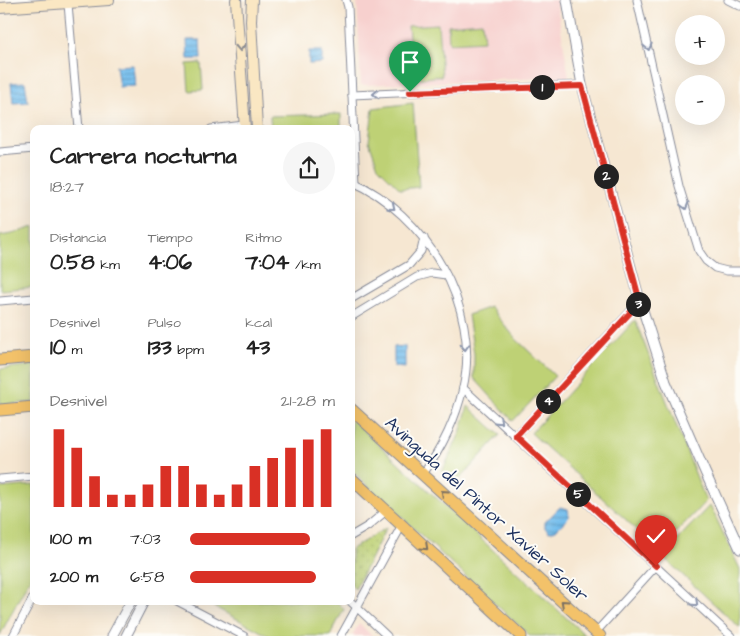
<!DOCTYPE html>
<html lang="es">
<meta charset="utf-8">
<style>
:root{--surface:#fff;--page:#f6f6f6;--text:#222;--muted:#767676;--accent:#d93025}
body{margin:0;font-family:"Architects Daughter",sans-serif;background:var(--page);color:var(--text);height:100vh;display:flex;flex-direction:column;font-size:19px;white-space:nowrap}
*{box-sizing:border-box;margin:0}
p{font-size:16px;color:var(--muted)}
.icon{flex:none;width:28px;height:28px;fill:none;stroke:currentColor;stroke-width:2;stroke-linecap:round;stroke-linejoin:round}
.map{position:relative;flex:1;overflow:hidden}
.sheet{position:absolute;left:30px;top:125px;width:325px;height:480px;display:flex;flex-direction:column;background:var(--surface);border-radius:10px;box-shadow:0 5px 20px #0002}
.sheet>*{flex:none}
.controls{position:absolute;left:675px;top:15px;display:grid;gap:10px}
.controls a{display:grid;place-items:center;width:50px;height:50px;border-radius:50%;background:var(--surface);box-shadow:0 5px 20px #0002;font-size:25px}
.pin{position:absolute;display:grid;place-items:center;width:42px;height:42px;color:#fff;margin:-51px -21px;border-radius:50% 50% 50% 0;rotate:-45deg;box-shadow:0 0 5px #0007}
.pin .icon{rotate:45deg}
.km{position:absolute;width:25px;height:25px;margin:-12px;border-radius:50%;background:#222;color:#fff;font-size:14px;line-height:25px;text-align:center}
.round{display:grid;place-items:center;flex:none;width:52px;height:52px;border-radius:26px;background:var(--page)}
.summary{display:flex;align-items:center;justify-content:space-between;height:85px;padding:0 20px}
h1{font-size:22px;font-weight:700;line-height:38px}
.figures{display:grid;grid-template-columns:repeat(3,1fr);gap:8px;height:85px;padding:5px 20px}
.figures div{display:grid;align-content:center}
.figures b{font-size:21px;font-weight:700}
.figures small{font-size:14px;font-weight:400}
.figures p{font-size:14px}
.chart{height:140px;padding:10px 20px}
.chart p{display:flex;justify-content:space-between}
.chart svg{width:100%;height:90px;margin-top:5px;stroke:var(--accent);stroke-width:6}
ul{padding:0 20px;list-style:none;font-size:16px}
li{display:grid;grid-template-columns:80px 60px 1fr;align-items:center;height:38px}
li i{height:12px;border-radius:6px;background:var(--accent)}
.map>svg:first-child{display:block}
.built{fill:#f7d0ce}
.green{fill:#bed174;stroke:#6c8069}
.garden{fill:url(#garden-dots);stroke:#6c8069}
.water{fill:url(#water-rules);stroke:#4876a6}
.lines{fill:none;stroke-linecap:round;stroke-linejoin:round}
.minor-casing{stroke:#888b98;stroke-width:9}
.tertiary-casing{stroke:#888b98;stroke-width:11}
.secondary-casing{stroke:#888b98;stroke-width:12}
.primary-casing{stroke:#888b98;stroke-width:13}
.minor{stroke:#fff;stroke-width:7}
.tertiary{stroke:#fff;stroke-width:9}
.secondary{stroke:#fae7c3;stroke-width:10}
.primary{stroke:#f3c26a;stroke-width:11}
.oneway{stroke:#8d97ae}
.oneway2{stroke:#8a8b90}
.oneway3{stroke:#7c7163}
.route-casing{stroke:#fff;stroke-width:10}
.route{stroke:#d93025;stroke-width:6}
.labels{text-anchor:middle;stroke-width:4;stroke-linejoin:round;paint-order:stroke}
.street-label{font-size:18px;fill:#1b2f5e;stroke:#fdfcf7}
</style>
<div class="map">
<svg width="740" height="636" viewBox="0 0 740 636">
<defs>
<pattern id="garden-dots" width="8" height="8" patternUnits="userSpaceOnUse" patternTransform="scale(1.25)"><rect width="8" height="8" fill="#bed174"/><path d="M2 2h.1M6 6h.1" fill="none" stroke="#a3b467" stroke-width="1.8" stroke-linecap="round"/></pattern>
<pattern id="water-rules" width="6" height="5" patternUnits="userSpaceOnUse" patternTransform="scale(1.25)"><rect width="6" height="5" fill="#75beed"/><path d="M0 2.5h6" fill="none" stroke="#5f9bc3"/></pattern>
</defs>
<rect width="100%" height="100%" fill="#fdfcf7"/>
<filter id="ink" filterUnits="userSpaceOnUse"><feTurbulence type="fractalNoise" baseFrequency=".02" numOctaves="2"/><feDisplacementMap in="SourceGraphic" scale="10" xChannelSelector="R" yChannelSelector="G"/><feConvolveMatrix kernelMatrix="1 2 1 2 8 2 1 2 1" color-interpolation-filters="sRGB"/></filter>
<filter id="wash" filterUnits="userSpaceOnUse"><feTurbulence type="fractalNoise" baseFrequency=".0096" numOctaves="4" result="noise"/><feDisplacementMap in="SourceGraphic" scale="20" xChannelSelector="R" yChannelSelector="G"/><feGaussianBlur stdDeviation="1.12" result="paint"/><feColorMatrix in="noise" values="0 0 0 0 0 0 0 0 0 0 0 0 0 0 0 0 0 1.4 0 .05"/><feComposite in="paint" operator="in"/></filter>
<g filter="url(#wash)">
<rect width="100%" height="100%" fill="#f6e7d2"/>
<g class="built">
<polygon points="357,0 556,0 569,77 361,85"/>
<polygon points="359,623 372,636 352,636"/>
</g>
<g class="green">
<polygon points="482,22 484,41 449,43 448,25"/>
<polygon points="438,24 442,76 413,79 408,26"/>
<polygon points="201,63 203,90 189,91 187,64"/>
<polygon points="413,103 419,187 400,189 378,167 369,141 373,108"/>
<polygon points="341,114 341,129 271,129 270,116"/>
<polygon points="34,227 34,287 0,290 0,236 12,234"/>
<polygon points="490,307 516,339 555,376 513,421 474,378 474,354 468,315"/>
<polygon points="635,320 706,501 659,550 531,433"/>
<polygon points="34,365 34,402 0,405 0,369"/>
<polygon points="468,406 500,435 455,484 442,472 460,433"/>
<polygon points="351,419 586,636 530,636 351,470"/>
<polygon points="34,485 34,570 0,635 0,488"/>
<polygon points="710,505 740,569 740,628 662,556"/>
<polygon points="203,601 336,601 344,609 330,636 269,636"/>
</g>
<polygon class="garden" points="386,528 355,589 351,585 351,549"/>
<g class="water">
<polygon points="187,40 200,40 201,59 188,59"/>
<polygon points="309,51 322,51 322,63 309,64"/>
<polygon points="133,65 135,86 119,87 116,66"/>
<polygon points="25,82 28,102 13,103 11,83"/>
<polygon points="405,346 405,368 394,367 394,347"/>
<polygon points="560,507 568,509 569,517 556,530 549,532 545,528 545,522"/>
</g>
</g>
<g filter="url(#ink)">
<g class="lines">
<g class="minor-casing">
<g id="minor">
<polyline points="346,0 348,7 356,183"/>
<polyline points="637,0 679,186 699,251 706,261 715,268 727,271 740,271"/>
<polyline points="728,0 740,6"/>
<polyline points="68,4 79,129"/>
<polyline points="352,95 582,85"/>
<polyline points="211,129 244,125"/>
<polyline points="0,152 34,149"/>
<path d="M 351,181 C 425,213 482,307 463,388 C 456,419 442,448 423,474"/>
<polyline points="351,299 409,265 421,251 424,238"/>
<polyline points="0,301 34,298"/>
<polyline points="351,317 417,277 432,273 446,275"/>
<polyline points="463,388 731,636"/>
<polyline points="516,436 640,301"/>
<polyline points="0,479 34,476"/>
<polyline points="351,536 368,526 386,511"/>
<polyline points="177,601 244,636"/>
<polyline points="350,601 387,636"/>
<polyline points="596,632 656,566"/>
<polyline points="13,636 34,596"/>
<polyline points="341,636 402,525"/>
</g>
</g>
<g class="tertiary-casing">
<g id="tertiary">
<polyline points="567,0 582,85 640,301 666,382 705,472 740,549"/>
<polyline points="112,636 131,601"/>
<polyline points="126,636 144,601"/>
</g>
</g>
<g class="secondary-casing">
<g id="secondary">
<polyline points="236,0 245,129"/>
<polyline points="252,0 251,21 257,129"/>
<polyline points="0,8 109,0"/>
</g>
</g>
<g class="primary-casing">
<g id="primary">
<polyline points="0,360 34,357"/>
<polyline points="351,409 600,636"/>
<polyline points="0,410 34,407"/>
<polyline points="351,478 521,636"/>
</g>
</g>
<use href="#minor" class="minor"/>
<use href="#tertiary" class="tertiary"/>
<use href="#secondary" class="secondary"/>
<use href="#primary" class="primary"/>
</g>
<defs><path id="oneway-chevron" d="M-2-3.5L2.5 0L-2 3.5" fill="none" stroke-width="1.6" stroke-linecap="round" stroke-linejoin="round" transform="scale(1.25)"/></defs>
<g class="oneway">
<use href="#oneway-chevron" transform="translate(648 47) rotate(77)"/>
<use href="#oneway-chevron" transform="translate(376 94) rotate(178)"/>
<use href="#oneway-chevron" transform="translate(685 206) rotate(74)"/>
<use href="#oneway-chevron" transform="translate(392 207) rotate(39)"/>
<use href="#oneway-chevron" transform="translate(465 347) rotate(87)"/>
<use href="#oneway-chevron" transform="translate(499 421) rotate(43)"/>
<use href="#oneway-chevron" transform="translate(695 603) rotate(43)"/>
</g>
<use class="oneway2" href="#oneway-chevron" transform="translate(240 48) rotate(87)"/>
<g class="oneway3">
<use href="#oneway-chevron" transform="translate(444 493) rotate(-138)"/>
<use href="#oneway-chevron" transform="translate(425 547) rotate(43)"/>
<use href="#oneway-chevron" transform="translate(564 603) rotate(-138)"/>
</g>
</g>
<g class="lines" filter="url(#ink)">
<g class="route-casing">
<polyline id="route" points="410,92 582,86 640,302 516,436 656,566"/>
</g>
<use href="#route" class="route"/>
</g>
<g class="labels">
<g class="street-label">
<text transform="translate(487 509) rotate(42)" y="6">Avinguda del Pintor Xavier Soler</text>
</g>
</g>
</svg>
<div class="controls">
<a>+</a>
<a>−</a>
</div>
<div class="pin" style="left:410px;top:92px;background:#1e9e55"><svg class="icon" aria-label="arrive" viewBox="0 0 24 24"><path d="M6 21V4h12l-3 4 3 4H6"/></svg></div>
<div class="pin" style="left:656px;top:566px;background:#d93025"><svg class="icon" aria-label="check" viewBox="0 0 24 24"><path d="M5 12l5 5 9-10"/></svg></div>
<b class="km" style="left:542px;top:87px">1</b>
<b class="km" style="left:606px;top:176px">2</b>
<b class="km" style="left:638px;top:304px">3</b>
<b class="km" style="left:548px;top:401px">4</b>
<b class="km" style="left:578px;top:494px">5</b>
<section class="sheet">
<div class="summary"><div><h1>Carrera nocturna</h1><p>18:27</p></div><a class="round"><svg class="icon" aria-label="share" viewBox="0 0 24 24"><path d="M12 15V3M7 8l5-5 5 5M5 13v7h14v-7"/></svg></a></div>
<div class="figures">
<div><p>Distancia</p><b>0.58<small> km</small></b></div>
<div><p>Tiempo</p><b>4:06</b></div>
<div><p>Ritmo</p><b>7:04<small> /km</small></b></div>
</div>
<div class="figures">
<div><p>Desnivel</p><b>10<small> m</small></b></div>
<div><p>Pulso</p><b>133<small> bpm</small></b></div>
<div><p>kcal</p><b>43</b></div>
</div>
<div class="chart"><p><span>Desnivel</span>21–28 m</p>
<svg viewBox="0 0 160 44" preserveAspectRatio="none"><path d="M5 44V6M15 44V15M25 44V29M35 44V38M45 44V38M55 44V33M65 44V24M75 44V24M85 44V33M95 44V38M105 44V33M115 44V24M125 44V20M135 44V15M145 44V11M155 44V6"/></svg>
</div>
<ul>
<li><b>100 m</b>7:03<i style="width:83%"></i></li>
<li><b>200 m</b>6:58<i style="width:87%"></i></li>
</ul>
</section>
</div>
